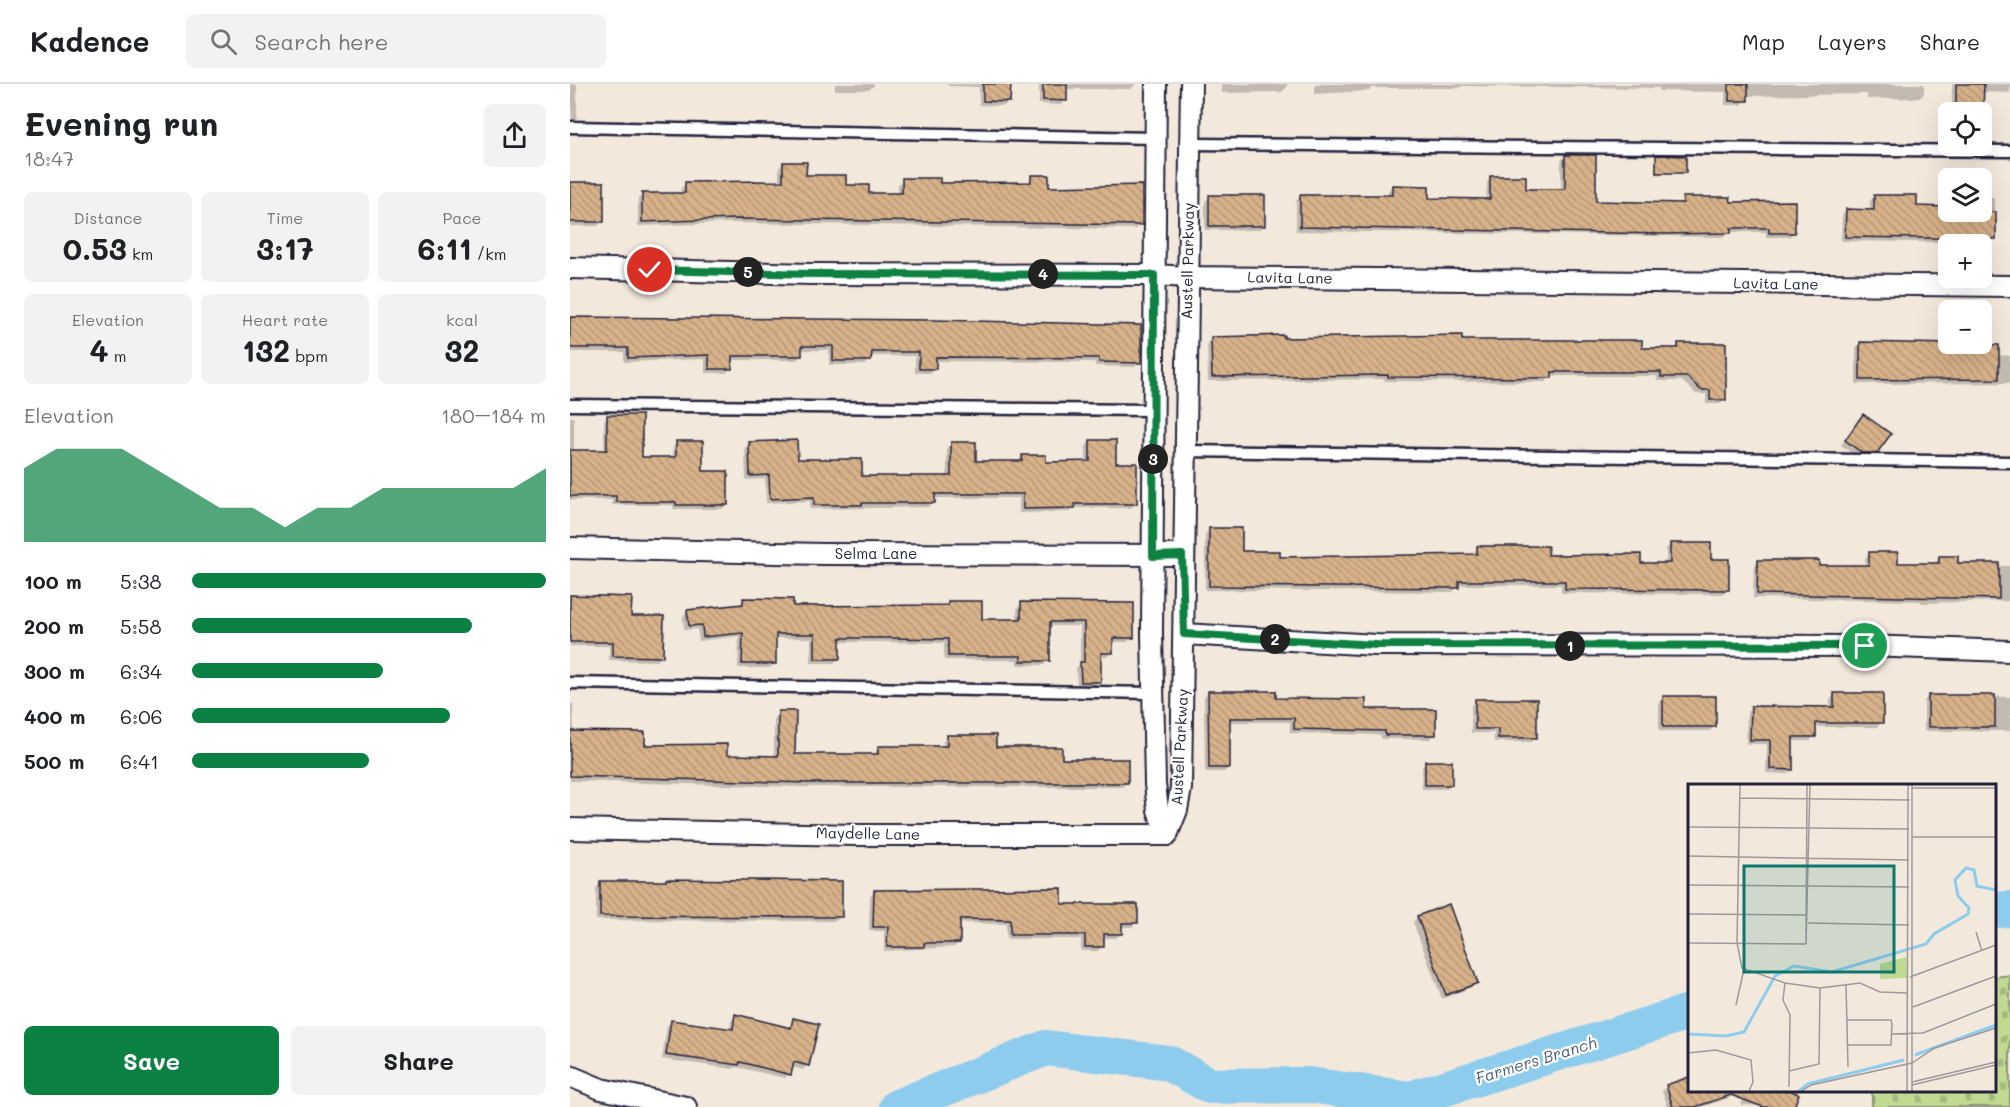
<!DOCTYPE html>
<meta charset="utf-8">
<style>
:root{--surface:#fff;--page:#f2f2f2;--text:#202124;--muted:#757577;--line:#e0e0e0;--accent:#0b8043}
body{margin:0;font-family:Mali,sans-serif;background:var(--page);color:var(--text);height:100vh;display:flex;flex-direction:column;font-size:22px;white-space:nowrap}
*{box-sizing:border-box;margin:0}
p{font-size:20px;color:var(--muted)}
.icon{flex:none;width:33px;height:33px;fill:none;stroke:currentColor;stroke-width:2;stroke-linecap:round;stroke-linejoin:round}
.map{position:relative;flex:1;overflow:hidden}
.sheet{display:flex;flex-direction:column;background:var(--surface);width:570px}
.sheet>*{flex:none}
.fabs{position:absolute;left:1368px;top:18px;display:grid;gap:12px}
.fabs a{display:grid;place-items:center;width:54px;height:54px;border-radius:9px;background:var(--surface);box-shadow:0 6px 24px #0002;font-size:30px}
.pin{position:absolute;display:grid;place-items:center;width:51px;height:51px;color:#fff;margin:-26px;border:3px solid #fff;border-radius:50%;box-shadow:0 2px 6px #0007}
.km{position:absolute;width:30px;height:30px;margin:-15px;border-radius:50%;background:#222;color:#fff;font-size:16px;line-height:30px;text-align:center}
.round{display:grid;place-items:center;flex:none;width:63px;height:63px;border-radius:9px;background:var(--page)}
.head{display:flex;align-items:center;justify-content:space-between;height:102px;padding:0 24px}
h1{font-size:33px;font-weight:700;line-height:45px}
.metrics{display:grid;grid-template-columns:repeat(3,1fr);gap:9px;height:102px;padding:6px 24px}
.metrics div{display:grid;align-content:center;border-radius:9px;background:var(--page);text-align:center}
.metrics b{font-size:30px;font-weight:700}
.metrics small{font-size:16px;font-weight:400}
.metrics p{font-size:16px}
.chart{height:168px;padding:12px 24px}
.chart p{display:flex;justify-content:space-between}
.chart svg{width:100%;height:108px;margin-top:6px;fill:var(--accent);opacity:.7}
.action{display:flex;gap:12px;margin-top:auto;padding:12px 24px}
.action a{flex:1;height:69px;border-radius:9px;background:var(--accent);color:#fff;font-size:24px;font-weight:700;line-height:69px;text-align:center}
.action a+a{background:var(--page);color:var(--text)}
ul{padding:0 24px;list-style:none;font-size:20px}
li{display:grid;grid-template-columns:96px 72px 1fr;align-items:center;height:45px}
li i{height:15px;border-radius:8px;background:var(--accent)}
header{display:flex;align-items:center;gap:36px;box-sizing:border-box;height:84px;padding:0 30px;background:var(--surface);border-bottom:2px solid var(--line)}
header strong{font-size:28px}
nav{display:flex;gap:33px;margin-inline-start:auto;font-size:21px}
.search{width:420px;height:54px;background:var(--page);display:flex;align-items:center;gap:15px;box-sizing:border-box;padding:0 21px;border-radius:9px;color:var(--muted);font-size:22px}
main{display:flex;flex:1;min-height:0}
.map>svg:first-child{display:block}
.cemetery{fill:url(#cemetery-stones);stroke:#717e66;stroke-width:1.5}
.shadow{fill:#0003}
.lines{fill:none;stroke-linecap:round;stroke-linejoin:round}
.river{stroke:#8eccee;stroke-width:36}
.building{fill:url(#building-back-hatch);stroke:#22223b;stroke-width:1.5}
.lane-casing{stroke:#22223b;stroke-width:15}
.street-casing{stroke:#22223b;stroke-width:24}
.lane{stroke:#fff;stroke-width:10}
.street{stroke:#fff;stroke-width:20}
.route-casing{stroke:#fff;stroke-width:12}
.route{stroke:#0b8043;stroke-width:8}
.labels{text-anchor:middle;stroke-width:4.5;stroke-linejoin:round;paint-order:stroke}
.street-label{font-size:15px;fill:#22223b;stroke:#fff}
.water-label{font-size:16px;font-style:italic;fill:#485e7a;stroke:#fff}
.inset-river{fill:none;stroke:#8eccee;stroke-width:3}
.inset-road{fill:none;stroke:#9f999c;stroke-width:1.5}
.view{fill:#0f766e;fill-opacity:0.15;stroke:#0f766e;stroke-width:3}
.inset-edge{fill:none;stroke:#22223b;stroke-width:3}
</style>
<header>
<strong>Kadence</strong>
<div class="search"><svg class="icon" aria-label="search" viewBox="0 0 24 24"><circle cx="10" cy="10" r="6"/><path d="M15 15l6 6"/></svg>Search here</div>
<nav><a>Map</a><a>Layers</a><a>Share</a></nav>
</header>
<main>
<section class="sheet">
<div class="head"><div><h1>Evening run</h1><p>18:47</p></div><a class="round"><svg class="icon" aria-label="share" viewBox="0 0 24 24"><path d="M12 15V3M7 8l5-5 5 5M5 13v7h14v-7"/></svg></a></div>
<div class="metrics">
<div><p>Distance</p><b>0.53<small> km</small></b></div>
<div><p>Time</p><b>3:17</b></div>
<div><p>Pace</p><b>6:11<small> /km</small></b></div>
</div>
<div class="metrics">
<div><p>Elevation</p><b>4<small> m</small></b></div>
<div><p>Heart rate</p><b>132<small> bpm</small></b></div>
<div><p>kcal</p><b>32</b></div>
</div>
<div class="chart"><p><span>Elevation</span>180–184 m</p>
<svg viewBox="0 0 160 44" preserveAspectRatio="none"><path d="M0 44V14L10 6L20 6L30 6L40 14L50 22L60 30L70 30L80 38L90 30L100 30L110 22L120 22L130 22L140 22L150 22L160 14V44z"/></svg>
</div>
<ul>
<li><b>100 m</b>5:38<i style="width:100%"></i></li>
<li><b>200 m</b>5:58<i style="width:79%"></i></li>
<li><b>300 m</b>6:34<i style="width:54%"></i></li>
<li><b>400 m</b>6:06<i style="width:73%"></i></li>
<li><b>500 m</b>6:41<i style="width:50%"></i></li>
</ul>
<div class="action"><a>Save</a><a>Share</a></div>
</section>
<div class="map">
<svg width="1440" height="1023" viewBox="0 0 1440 1023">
<defs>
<pattern id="cemetery-stones" width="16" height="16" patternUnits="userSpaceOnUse" patternTransform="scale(1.5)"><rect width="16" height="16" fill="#c0da91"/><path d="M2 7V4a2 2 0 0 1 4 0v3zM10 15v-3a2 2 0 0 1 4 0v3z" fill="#a5bb7e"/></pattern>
<pattern id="building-back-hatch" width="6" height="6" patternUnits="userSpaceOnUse" patternTransform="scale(1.5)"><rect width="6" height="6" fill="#d7b189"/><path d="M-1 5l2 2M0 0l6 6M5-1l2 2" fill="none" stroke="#b89877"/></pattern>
</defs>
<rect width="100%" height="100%" fill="#f3e8dc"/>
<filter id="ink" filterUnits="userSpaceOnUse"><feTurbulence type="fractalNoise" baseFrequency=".0167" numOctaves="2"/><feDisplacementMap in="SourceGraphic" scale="12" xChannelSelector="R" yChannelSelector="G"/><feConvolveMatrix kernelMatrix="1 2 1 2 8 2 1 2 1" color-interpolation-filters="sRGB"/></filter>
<g filter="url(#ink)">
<polygon class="cemetery" points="1440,891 1440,1023 1302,1023 1302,1007 1424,1006 1424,893"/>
<g class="shadow">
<polygon points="0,0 7,0 7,34 2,39"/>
<polygon points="265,0 304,0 304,1 299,6 265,6"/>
<polygon points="378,0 439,0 439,17 434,22 409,21 409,3 378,2"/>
<polygon points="469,0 566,0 561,5 496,5 495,16 491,21 469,20"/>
<polygon points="651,0 717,0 717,3 712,8 652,9"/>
<polygon points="745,0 1354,0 1354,9 1350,14 1297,15 1297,10 1176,12 1172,21 1155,21 1155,8 1089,7 1089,4 892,2 889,4 802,4 799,7 745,10"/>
<polygon points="1382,0 1440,0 1440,9 1412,8 1412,33 1412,28 1382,28"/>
<polygon points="995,72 1025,118 1110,119 1114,114 1159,119 1224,148 1219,153 1196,153 1196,148 1160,148 1155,153 726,147 726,117 731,113 818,113 818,107 822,102 858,115 916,117 917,98 921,94 955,106 991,106 991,77"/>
<polygon points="1086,73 1115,88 1085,90"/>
<polygon points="213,79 235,93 297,110 328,110 328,100 333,96 369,101 457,100 461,93 478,104 570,141 565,145 160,139 68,142 68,115 73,111 111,111 111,104 116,100 209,98 209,84"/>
<polygon points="0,99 32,137 28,142 0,142"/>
<polygon points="1304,112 1345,124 1378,124 1378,128 1412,128 1412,114 1424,114 1424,154 1419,159 1271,157 1272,131 1276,127 1300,127 1300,117"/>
<polygon points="640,113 693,142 689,146 635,146 635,117"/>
<polygon points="0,235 366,238 569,278 565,283 525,282 525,278 365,277 365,284 360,289 345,289 345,272 300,272 295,281 259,281 259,266 231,266 231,272 226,276 160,276 160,284 156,289 135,289 135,275 54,278 54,268 0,268"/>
<polygon points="890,252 890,258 1070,266 1103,266 1109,261 1155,315 1150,320 1136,320 1136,310 1126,310 1112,297 1087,297 1087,292 981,292 976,298 815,297 815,295 638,297 637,259 642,254"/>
<polygon points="1290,260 1440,272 1440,299 1286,300 1286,264"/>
<polygon points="38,332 70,374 103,374 103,363 107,359 156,421 152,425 103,425 103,421 42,421 42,416 0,416 0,333 4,333 4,368 34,368 34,337"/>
<polygon points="1289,336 1306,368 1301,373 1287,373 1271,361"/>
<polygon points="521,357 545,380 566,419 561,424 503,424 499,428 449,429 449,414 363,414 359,423 240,425 240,417 196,419 195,395 176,396 175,364 180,359 226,376 291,394 377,394 377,364 382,359 405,379 448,377 453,373 474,379 516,379 516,362"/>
<polygon points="640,446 670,468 709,474 903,472 907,463 977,473 1096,480 1096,465 1101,460 1157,506 1153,510 991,509 991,501 888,501 883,508 635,506 635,450"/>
<polygon points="1300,469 1327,480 1365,480 1369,473 1387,481 1440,482 1440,517 1351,519 1351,517 1183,514 1184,482 1189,477 1248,483 1295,483 1295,474"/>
<polygon points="0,513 60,533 92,572 87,577 39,576 39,562 0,562"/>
<polygon points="174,516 221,523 374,523 378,519 410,537 447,537 447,525 451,520 562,521 562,554 557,558 541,558 541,568 537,573 529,573 529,597 525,602 507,602 506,584 510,580 510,542 478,542 478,576 474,581 447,581 447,576 374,576 374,559 311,558 268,558 268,575 264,579 241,579 241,554 205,554 204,580 200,584 168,584 169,552 129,557 127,545 114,546 113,532 117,527 169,521"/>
<polygon points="638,608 795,626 864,651 860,655 811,655 811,651 720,649 720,638 658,638 658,684 654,688 635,688 634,613"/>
<polygon points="1264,611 1311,638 1307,643 1244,643 1244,652 1240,657 1222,657 1222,685 1217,690 1196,689 1197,660 1176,660 1177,628 1181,624 1260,625 1260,616"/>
<polygon points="1358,612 1440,613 1440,647 1354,647 1354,617"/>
<polygon points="1094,614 1145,642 1140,647 1089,647 1089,618"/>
<polygon points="906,617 966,654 961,658 924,658 924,649 901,649 901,621"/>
<polygon points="0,620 3,620 4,649 73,662 155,673 204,673 204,634 209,629 224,671 304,671 308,663 373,663 373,657 377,653 491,676 557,699 552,703 234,703 0,697"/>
<polygon points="856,679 881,701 876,705 852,705 852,683"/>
<polygon points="31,799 270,833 266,837 26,836 26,804"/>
<polygon points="304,807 490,822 566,838 562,843 550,843 550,850 546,854 532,854 532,862 528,867 511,867 511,855 436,855 436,840 389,839 389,859 384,863 314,867 314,847 299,847 300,812"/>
<polygon points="878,822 907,899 902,903 872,915 843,838 847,833"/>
<polygon points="166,932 218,945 223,935 237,981 233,986 222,983 215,994 166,983 163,985 92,975 97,942 101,938 160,946 161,937"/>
<polygon points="1119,996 1119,1006 1163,1010 1159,1014 1132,1023 1098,1023 1092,1007 1097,1002"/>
<polygon points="1177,1006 1222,1023 1171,1021"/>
</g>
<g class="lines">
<g class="river">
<polyline points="1424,826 1440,825"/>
<polyline points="327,1023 476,964 599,979 640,1002 739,1001 840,1015 1119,928"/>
</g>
</g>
<g class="building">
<polygon points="413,0 441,0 440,18 413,17"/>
<polygon points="473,0 497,0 497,17 473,16"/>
<rect x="1159" y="0" width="19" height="17"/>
<polygon points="1386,0 1414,0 1413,28 1386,28"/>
<polygon points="995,71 1026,71 1026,117 1113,119 1113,113 1160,113 1161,118 1225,117 1225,149 1199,149 1199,144 1161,144 1161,149 1093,150 730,143 730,111 822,111 822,101 859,102 859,114 920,115 920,92 956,92 956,105 995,105"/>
<polygon points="1086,71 1116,72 1116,89 1086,89"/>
<polygon points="213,78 237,78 236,91 276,91 276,101 299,101 299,109 332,109 332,94 370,94 370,99 461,98 461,91 479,91 479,103 572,101 572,141 166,135 72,138 72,109 115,109 115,98 213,97"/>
<rect x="0" y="98" width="34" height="40"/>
<rect x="639" y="111" width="56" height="31"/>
<polygon points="1304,111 1347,111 1347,122 1378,123 1378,128 1426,128 1426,155 1275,153 1276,125 1304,126"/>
<polygon points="0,233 366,236 571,241 571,279 529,278 529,274 366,273 366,285 349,285 349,268 302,268 301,277 263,277 263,262 232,262 232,272 162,272 162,285 139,285 139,271 58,274 58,264 0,264"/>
<polygon points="714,251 714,254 892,251 892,256 1072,256 1072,264 1108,264 1108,259 1156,259 1156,316 1140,316 1140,306 1131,306 1117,293 1091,293 1091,288 982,288 982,294 818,293 818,291 642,293 641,253"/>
<polygon points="1290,258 1429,261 1429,295 1290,296"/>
<polygon points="1293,330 1321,350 1307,369 1292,369 1275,356"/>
<polygon points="37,331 72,331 72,373 106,373 106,357 133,357 133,387 158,387 158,421 106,421 106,418 46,418 46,412 0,412 0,366 37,366"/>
<polygon points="227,356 228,375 292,375 292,392 381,392 381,358 406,358 406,377 452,377 452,371 476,371 476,378 520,377 520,356 546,356 546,379 567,379 567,420 505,420 505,424 453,425 453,410 365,410 365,419 292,419 292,421 244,421 244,413 200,415 199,391 180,392 179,358"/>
<polygon points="639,444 672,444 672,467 710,467 710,473 907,470 907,462 978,462 978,471 1071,470 1071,479 1100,479 1100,459 1141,459 1141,475 1159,475 1159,506 995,505 995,497 889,497 889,504 639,502"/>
<polygon points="1299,468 1328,468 1328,479 1369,479 1369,472 1388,472 1388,479 1429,479 1429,515 1187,510 1188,476 1249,476 1249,481 1299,481"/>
<polygon points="0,511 62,513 61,532 94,532 93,573 43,572 43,558 0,558"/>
<polygon points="173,514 223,515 223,522 378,521 378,517 412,517 412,535 451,535 451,518 564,519 564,554 543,554 543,569 531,569 531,598 511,598 510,578 514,578 514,538 480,538 480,577 451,577 451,572 378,572 378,555 317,554 270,554 270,575 245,575 245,550 206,550 206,580 172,580 173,549 133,553 132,541 119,542 117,526 173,520"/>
<polygon points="638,607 706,607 706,614 796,615 796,625 866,625 866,651 815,651 815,647 724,645 724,634 660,634 660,684 639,684"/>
<polygon points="1264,609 1313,609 1313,639 1246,639 1246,653 1223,653 1223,686 1200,685 1200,656 1180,656 1181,622 1264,623"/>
<rect x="1358" y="611" width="67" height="32"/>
<rect x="1093" y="612" width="53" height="31"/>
<polygon points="905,615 967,615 967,654 928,654 928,645 905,645"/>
<polygon points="208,627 226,627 225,670 308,670 308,662 377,662 377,651 426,651 426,663 492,663 492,675 558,675 558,699 240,699 0,692 0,647 75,648 75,661 157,660 157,671 208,672"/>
<rect x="855" y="677" width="27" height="24"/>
<polygon points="96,795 272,797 272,833 30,832 30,797 96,797"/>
<polygon points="492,804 492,820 568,820 568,839 552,839 552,850 534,850 534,863 515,863 515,851 440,851 440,836 390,835 390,859 354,859 354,863 317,863 318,843 303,843 304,806"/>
<polygon points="879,820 908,899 876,911 847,832"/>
<polygon points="165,930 221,944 223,934 249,940 239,982 224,978 221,991 170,978 169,981 96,971 101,936 163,945"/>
<polygon points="1119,993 1119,1006 1219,1006 1229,1010 1224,1023 1193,1023 1161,1011 1125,1023 1103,1023 1096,1001"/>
</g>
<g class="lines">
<g class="lane-casing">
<g id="lane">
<polyline points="0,43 585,54"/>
<polyline points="620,60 1440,67"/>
<polyline points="0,321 583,326"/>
<polyline points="614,367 1440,378"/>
<polyline points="0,599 583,609"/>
</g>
</g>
<g class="street-casing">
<g id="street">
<polyline points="586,0 582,549 585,700 588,726 597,751"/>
<polyline points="0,184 241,190 583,191 619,193 1440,202"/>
<polyline points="0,464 253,470 612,471"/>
<polyline points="614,550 807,561 1295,562 1440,567"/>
<polyline points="0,745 286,751 597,751"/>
<polyline points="597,751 607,726 611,704 621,0"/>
<polyline points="0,992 31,1005 116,1023"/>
</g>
</g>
<use href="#lane" class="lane"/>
<use href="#street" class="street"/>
</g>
</g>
<g class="lines" filter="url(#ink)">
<g class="route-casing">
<polyline id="route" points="80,186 241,190 584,191 583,472 612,471 614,550 807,561 1295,562"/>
</g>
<use href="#route" class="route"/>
</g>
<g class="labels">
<g class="street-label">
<text transform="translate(618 177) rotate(-89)" y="5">Austell Parkway</text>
<text transform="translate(720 194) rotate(1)" y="5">Lavita Lane</text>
<text transform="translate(1206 200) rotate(1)" y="5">Lavita Lane</text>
<text x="306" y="475">Selma Lane</text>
<text transform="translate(610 663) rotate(-87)" y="5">Austell Parkway</text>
<text transform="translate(298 750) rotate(1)" y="5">Maydelle Lane</text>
</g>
<g class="water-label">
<text transform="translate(966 976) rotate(-17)" y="6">Farmers Branch</text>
</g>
</g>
<g transform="translate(1118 700)">
<rect width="308" height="308" fill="#f3e8dc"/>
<path d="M 218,173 L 219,194 L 192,195 L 192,180 Z" fill="#c0da91"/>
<path class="inset-river" d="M 0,250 L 38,252 L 56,248 L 87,192 L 106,182 L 144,188 L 238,160 L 246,150 L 280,130 L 281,124 L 270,112 L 267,96 L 278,84 L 286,86 L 289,102 L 308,106M 227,271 L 308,241M 111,307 L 120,300 L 216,276"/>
<path class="inset-road" d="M 52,1 L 49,159 L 54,184 L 97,199 L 132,204 L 172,199 L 192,208 L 220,209M 224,4 L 308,4M 52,14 L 222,16M 0,43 L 221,45M 224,53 L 308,53M 0,72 L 221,76M 0,101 L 221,103M 0,130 L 119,131M 120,139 L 221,141M 288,148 L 294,167M 0,159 L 118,160M 118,159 L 119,1M 118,160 L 122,1M 222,193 L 308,161M 97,199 L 95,216 L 102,231 L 101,303M 158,200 L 160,283M 48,221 L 56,185M 225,223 L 308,192M 204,250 L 235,249 L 308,220M 159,261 L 203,261 L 204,240 L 203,236 L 159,236M 243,265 L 308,244M 0,269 L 28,266 L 63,276 L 65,298 L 61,307M 101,287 L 131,280 L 132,204M 224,298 L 308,278M 224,301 L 308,281M 114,307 L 123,301 L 224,279 L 245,265M 219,307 L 220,1M 224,307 L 224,1"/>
<path class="view" d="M 56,82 L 206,82 L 206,188 L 56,188 Z"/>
<rect width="308" height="308" class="inset-edge"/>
</g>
</svg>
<div class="fabs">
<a><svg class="icon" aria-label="locate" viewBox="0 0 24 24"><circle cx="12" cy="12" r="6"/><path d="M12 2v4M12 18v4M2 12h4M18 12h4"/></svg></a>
<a><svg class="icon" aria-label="layers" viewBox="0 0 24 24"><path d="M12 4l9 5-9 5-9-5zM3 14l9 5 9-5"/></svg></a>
<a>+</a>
<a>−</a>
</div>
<div class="pin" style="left:1295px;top:562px;background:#1e9e55"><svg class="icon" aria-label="arrive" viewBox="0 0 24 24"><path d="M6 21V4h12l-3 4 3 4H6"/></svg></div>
<div class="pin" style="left:80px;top:186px;background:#d93025"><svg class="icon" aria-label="check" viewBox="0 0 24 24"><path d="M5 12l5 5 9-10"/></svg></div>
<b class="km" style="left:1000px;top:562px">1</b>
<b class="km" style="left:705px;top:555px">2</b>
<b class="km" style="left:583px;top:375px">3</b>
<b class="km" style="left:473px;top:190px">4</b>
<b class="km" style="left:178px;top:188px">5</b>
</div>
</main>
